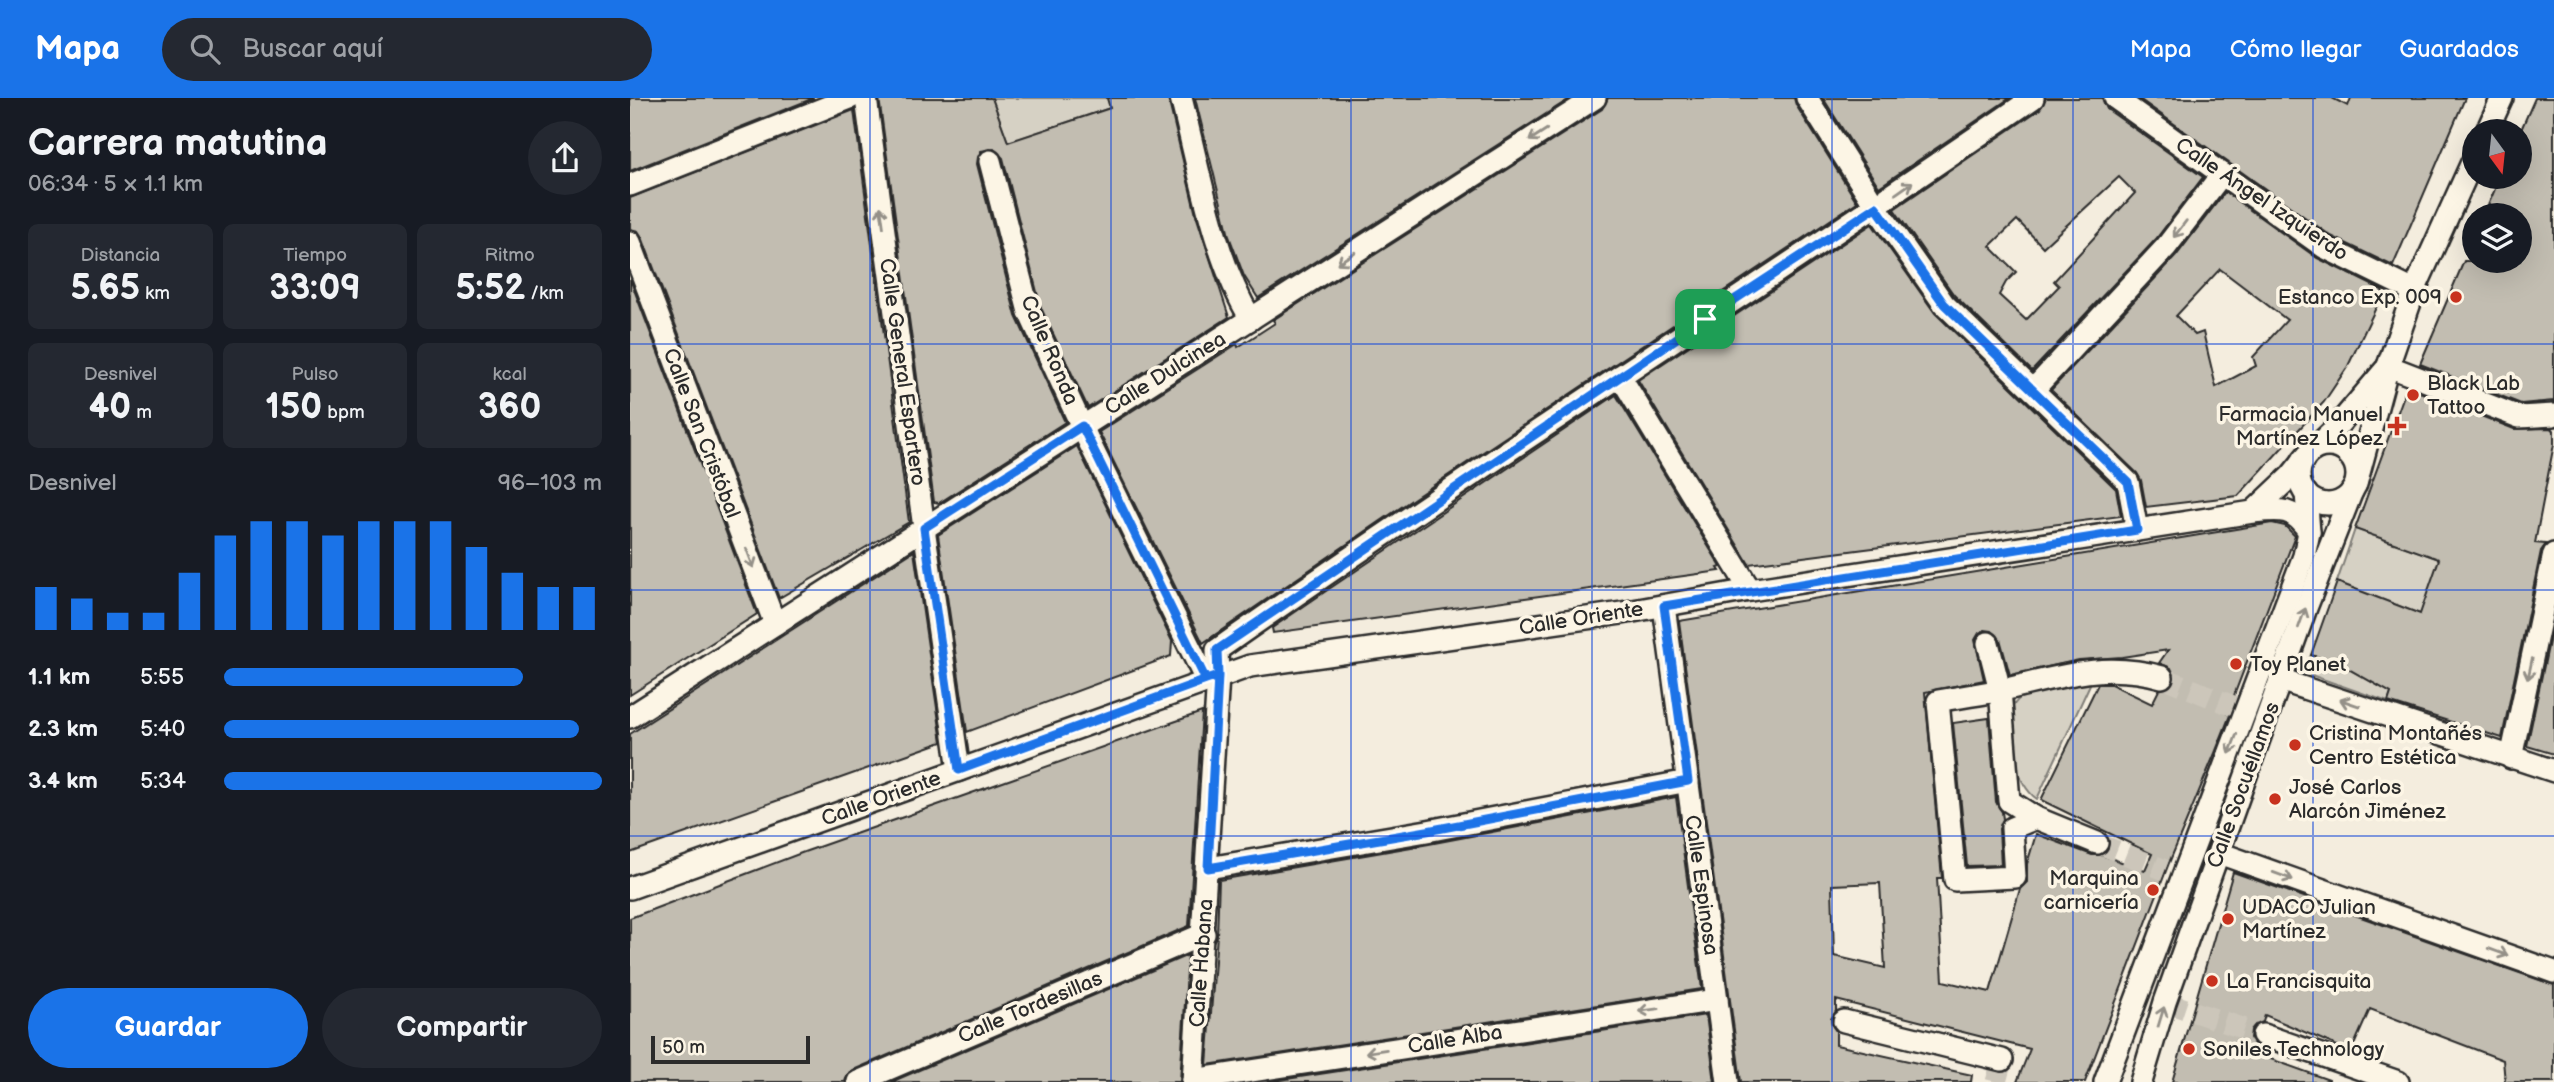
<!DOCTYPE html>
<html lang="es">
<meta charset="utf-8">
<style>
:root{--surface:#171b24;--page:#242831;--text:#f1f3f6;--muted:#9ea1a6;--accent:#1a73e8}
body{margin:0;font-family:"Balsamiq Sans",sans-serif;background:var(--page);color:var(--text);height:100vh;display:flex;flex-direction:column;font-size:26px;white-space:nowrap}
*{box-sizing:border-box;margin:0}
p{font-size:23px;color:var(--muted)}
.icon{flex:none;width:38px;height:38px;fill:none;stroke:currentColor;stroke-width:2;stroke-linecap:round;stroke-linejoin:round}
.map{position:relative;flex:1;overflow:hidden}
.side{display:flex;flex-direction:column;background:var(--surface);width:630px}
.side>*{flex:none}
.needle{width:46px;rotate:165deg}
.controls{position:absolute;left:1832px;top:21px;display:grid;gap:14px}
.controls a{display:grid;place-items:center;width:70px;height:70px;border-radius:50%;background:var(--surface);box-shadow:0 7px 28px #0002;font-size:35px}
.scale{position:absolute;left:21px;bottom:18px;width:159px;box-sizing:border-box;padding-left:7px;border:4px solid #2b2b2b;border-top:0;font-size:19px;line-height:24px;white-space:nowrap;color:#2b2b2b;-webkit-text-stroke:5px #fcf5e5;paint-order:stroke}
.pin{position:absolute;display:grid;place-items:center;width:60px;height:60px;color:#fff;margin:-30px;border-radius:14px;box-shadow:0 4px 10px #0006}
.round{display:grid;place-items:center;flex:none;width:74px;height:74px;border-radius:37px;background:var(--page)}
.summary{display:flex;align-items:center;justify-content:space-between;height:119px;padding:0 28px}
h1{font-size:38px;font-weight:700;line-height:52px}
.stats{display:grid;grid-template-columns:repeat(3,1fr);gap:10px;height:119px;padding:7px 28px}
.stats div{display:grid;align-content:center;border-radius:10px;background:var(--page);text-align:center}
.stats b{font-size:35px;font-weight:700}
.stats small{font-size:19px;font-weight:400}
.stats p{font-size:19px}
.chart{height:196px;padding:14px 28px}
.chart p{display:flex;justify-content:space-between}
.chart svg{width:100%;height:126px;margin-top:7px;stroke:var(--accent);stroke-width:6}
.primary-button{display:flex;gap:14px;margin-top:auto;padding:14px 28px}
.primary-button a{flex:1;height:80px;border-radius:42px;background:var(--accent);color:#fff;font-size:28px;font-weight:700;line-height:80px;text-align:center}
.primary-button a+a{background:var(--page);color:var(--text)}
ul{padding:0 28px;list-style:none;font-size:23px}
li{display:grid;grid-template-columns:112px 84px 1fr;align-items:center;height:52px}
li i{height:18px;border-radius:9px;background:var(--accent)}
header{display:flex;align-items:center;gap:42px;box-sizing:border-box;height:98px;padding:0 35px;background:var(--accent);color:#fff}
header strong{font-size:33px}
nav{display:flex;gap:38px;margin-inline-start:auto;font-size:24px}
.search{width:490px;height:63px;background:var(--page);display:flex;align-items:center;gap:18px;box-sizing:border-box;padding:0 24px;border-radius:38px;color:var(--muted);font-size:26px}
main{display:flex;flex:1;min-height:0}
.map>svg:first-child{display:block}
.green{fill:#d6d1c4;stroke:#807e78;stroke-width:2}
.building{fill:#c2bdb1;stroke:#2b2b2b;stroke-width:2;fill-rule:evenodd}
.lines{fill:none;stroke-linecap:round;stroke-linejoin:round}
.minor-tunnel{stroke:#ccc6ba;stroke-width:21;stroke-dasharray:21 10;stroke-linecap:butt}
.minor-casing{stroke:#2b2b2b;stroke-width:26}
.minor{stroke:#fcf5e5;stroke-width:21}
.oneway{stroke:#949088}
.route-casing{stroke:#fff;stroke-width:14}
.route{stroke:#1a73e8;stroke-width:9}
.grid{fill:none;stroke:#1d4ed8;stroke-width:2;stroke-opacity:0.55}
.poi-dot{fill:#c8321e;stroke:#fcf5e5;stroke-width:2.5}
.labels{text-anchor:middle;stroke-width:7;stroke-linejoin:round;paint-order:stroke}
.street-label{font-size:21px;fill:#2b2b2b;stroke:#fcf5e5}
.poi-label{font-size:21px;fill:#2b2b2b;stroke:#fcf5e5;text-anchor:start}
</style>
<header>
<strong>Mapa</strong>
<div class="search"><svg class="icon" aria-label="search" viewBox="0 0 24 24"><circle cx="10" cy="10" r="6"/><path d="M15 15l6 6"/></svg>Buscar aquí</div>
<nav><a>Mapa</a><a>Cómo llegar</a><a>Guardados</a></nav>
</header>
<main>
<section class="side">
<div class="summary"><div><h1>Carrera matutina</h1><p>06:34 · 5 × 1.1 km</p></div><a class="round"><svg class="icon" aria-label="share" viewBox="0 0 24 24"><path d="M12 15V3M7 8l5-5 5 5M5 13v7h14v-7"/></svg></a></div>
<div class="stats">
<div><p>Distancia</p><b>5.65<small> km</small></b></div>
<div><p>Tiempo</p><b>33:09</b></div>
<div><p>Ritmo</p><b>5:52<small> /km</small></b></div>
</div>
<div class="stats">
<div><p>Desnivel</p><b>40<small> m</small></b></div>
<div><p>Pulso</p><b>150<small> bpm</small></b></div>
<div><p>kcal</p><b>360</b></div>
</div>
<div class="chart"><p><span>Desnivel</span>96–103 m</p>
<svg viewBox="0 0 160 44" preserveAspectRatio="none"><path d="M5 44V29M15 44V33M25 44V38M35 44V38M45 44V24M55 44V11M65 44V6M75 44V6M85 44V11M95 44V6M105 44V6M115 44V6M125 44V15M135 44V24M145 44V29M155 44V29"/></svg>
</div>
<ul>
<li><b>1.1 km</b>5:55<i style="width:79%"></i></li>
<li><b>2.3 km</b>5:40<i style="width:94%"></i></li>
<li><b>3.4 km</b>5:34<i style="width:100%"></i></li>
</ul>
<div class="primary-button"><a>Guardar</a><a>Compartir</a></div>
</section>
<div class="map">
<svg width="1924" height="984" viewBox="0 0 1924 984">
<rect width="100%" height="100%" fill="#f4edde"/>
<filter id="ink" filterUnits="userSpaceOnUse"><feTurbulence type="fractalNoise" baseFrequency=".0143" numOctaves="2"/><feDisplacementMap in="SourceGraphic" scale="14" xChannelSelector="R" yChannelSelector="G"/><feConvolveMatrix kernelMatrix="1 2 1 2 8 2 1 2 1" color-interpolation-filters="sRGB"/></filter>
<g filter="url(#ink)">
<g class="green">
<polygon points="362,0 477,0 480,10 378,44"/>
<polygon points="1725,431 1826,467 1790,516 1707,484"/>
<polygon points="1681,557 1706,564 1761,595 1758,604 1675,575"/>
<path d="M 1461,584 L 1407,701 C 1383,684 1381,641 1379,614 C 1382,610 1385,604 1389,601 C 1404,588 1441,586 1461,584 Z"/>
</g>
<g class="building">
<polygon points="0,0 184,0 0,73"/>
<polygon points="249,0 362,0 378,44 480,10 477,0 538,0 566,117 599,219 458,310 411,210 373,60 364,51 351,53 348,59 347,66 386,218 435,324 309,405 304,404"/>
<polygon points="565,0 941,0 628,200 614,178 599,138"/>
<polygon points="978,0 1164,0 1166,7 1227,104 783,401 573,545 469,334 607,246 608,249 645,225 643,222 972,11"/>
<polygon points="1193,0 1380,0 1249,89"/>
<path d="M 1416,0 L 1472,0 L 1477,11 L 1573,79 L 1526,141 L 1402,273 L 1324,197 L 1264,111 L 1410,11 ZM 1489,79 L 1505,95 L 1424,183 L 1429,188 L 1396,222 L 1369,197 L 1376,184 L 1386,174 L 1360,148 L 1387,122 L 1413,149 Z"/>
<polygon points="1508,0 1702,0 1718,8 1721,0 1835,0 1763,168 1701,138"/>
<polygon points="1905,0 1924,0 1924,303 1891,306 1790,266 1834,163 1890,163 1890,117 1854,117 1870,79 1890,79 1890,34"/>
<polygon points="224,12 279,424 149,500 12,139 8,133 0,131 0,100"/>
<path d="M 1595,94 L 1687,160 L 1752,192 L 1753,195 L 1718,268 L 1694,304 L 1608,398 L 1516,409 L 1511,382 L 1507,375 L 1421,292 L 1546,158 ZM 1590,171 L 1657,222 L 1623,259 L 1626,268 L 1586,289 L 1573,234 L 1565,237 L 1546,218 Z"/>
<polygon points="1242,126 1305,215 1486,391 1491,418 1119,466 1008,282"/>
<polygon points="0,181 127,516 0,597"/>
<polygon points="1777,289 1884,331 1920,330 1924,332 1924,346 1905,445 1916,446 1911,453 1872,640 1758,604 1761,595 1706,564 1681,557 1707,484 1790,516 1809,461 1725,431"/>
<polygon points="986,297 1091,469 1088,470 1090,473 643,535 642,530 696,493"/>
<polygon points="447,348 542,543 541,558 337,634 308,437"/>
<path d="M 1642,425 L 1655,428 L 1665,438 L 1597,616 L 1600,617 L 1585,655 L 1539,765 L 1455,984 L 1387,984 L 1400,951 L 1206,902 L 1206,913 L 1201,921 L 1202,927 L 1206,933 L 1206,947 L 1342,977 L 1341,984 L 1111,984 L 1049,523 ZM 1355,532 L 1362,533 L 1370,541 L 1380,577 L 1449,562 L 1492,559 L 1538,552 L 1529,565 L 1541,570 L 1545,581 L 1541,588 L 1529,592 L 1522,606 L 1481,586 L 1468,586 L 1411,702 L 1522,756 L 1515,772 L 1471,757 L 1462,757 L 1406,736 L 1397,766 L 1397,784 L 1390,791 L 1360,894 L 1313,883 L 1307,780 L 1312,780 L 1295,594 L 1354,582 L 1345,542 L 1349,535 ZM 1250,785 L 1255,870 L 1204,858 L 1202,787 Z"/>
<polygon points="284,453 312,644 0,755 0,636"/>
<polygon points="1924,520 1924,656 1897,648"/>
<polygon points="572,614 559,828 223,972 217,977 215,984 0,984 0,820 174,754"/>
<polygon points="1359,620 1366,704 1372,714 1373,721 1369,731 1371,767 1337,768 1323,625"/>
<polygon points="1046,699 1072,891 577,967 587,837 589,782 799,746"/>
<polygon points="1603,774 1924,887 1924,984 1875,984 1873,962 1740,911 1721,954 1635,917 1633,924 1625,927 1621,932 1620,940 1624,946 1621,954 1699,982 1699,984 1542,984"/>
<polygon points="558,857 550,984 261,984"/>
<polygon points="1076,917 1085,984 637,984"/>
</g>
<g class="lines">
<g class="minor-tunnel">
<polyline points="1532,579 1603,608"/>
<polyline points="1467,745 1535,772"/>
<polyline points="1535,904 1633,937"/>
<polyline points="1366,984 1372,962"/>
</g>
<g class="minor-casing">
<g id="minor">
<polyline points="236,0 294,430 329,672"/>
<path d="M 551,0 C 569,70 583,159 621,221"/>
<polyline points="1177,0 1246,109 1314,206 1498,384 1507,432"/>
<polyline points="1485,0 1694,149 1784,193"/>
<polyline points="1857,33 1872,0"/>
<polyline points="360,63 399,214 460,346 576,582"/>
<polyline points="0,87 220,0"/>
<polyline points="0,144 145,526"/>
<polyline points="1758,268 1889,319 1924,317"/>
<polyline points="990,278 1120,492"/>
<polyline points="1403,292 1536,149 1592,76"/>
<circle cx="1698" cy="377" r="29"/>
<polyline points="1683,352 1705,331 1755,272"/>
<polyline points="1726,386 1758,268 1784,193 1844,60"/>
<polyline points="1623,414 1660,379 1673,363"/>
<polyline points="1034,508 1098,984"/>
<polyline points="1358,545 1370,592 1379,703 1406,720 1467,745"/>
<polyline points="1650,582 1924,673"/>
<polyline points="0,619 965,0"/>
<polyline points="1881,660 1924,456"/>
<path d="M 1406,720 L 1382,730 L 1385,779 L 1325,782 L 1308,603 C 1329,599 1351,596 1372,592 C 1430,579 1472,563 1532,579"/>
<polyline points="1589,755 1924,874"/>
<polyline points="578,770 797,733 1058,683"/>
<path d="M 0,790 L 620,568 L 992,515 L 1120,492 L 1623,414 C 1651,411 1663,409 1679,434"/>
<polyline points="1214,923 1372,962"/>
<polyline points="1633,937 1768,984"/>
<polyline points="563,982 1087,902"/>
<polyline points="228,984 574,836"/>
<path d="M 563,984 L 588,578 L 587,552 C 856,363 1133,187 1403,0"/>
<polyline points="1475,984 1674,458 1679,434 1676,395"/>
<polyline points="1511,984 1535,904 1676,510 1722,393"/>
</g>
</g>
<use href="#minor" class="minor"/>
</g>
<defs><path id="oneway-shaft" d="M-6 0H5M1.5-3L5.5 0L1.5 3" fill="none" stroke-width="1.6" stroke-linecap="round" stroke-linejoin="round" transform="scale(1.75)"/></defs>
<g class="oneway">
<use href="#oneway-shaft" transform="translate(908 37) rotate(147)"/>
<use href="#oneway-shaft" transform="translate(1274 90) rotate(-35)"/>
<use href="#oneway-shaft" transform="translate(252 119) rotate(-98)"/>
<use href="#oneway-shaft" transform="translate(1550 131) rotate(127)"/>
<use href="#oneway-shaft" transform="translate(716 160) rotate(147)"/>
<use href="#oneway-shaft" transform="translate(120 460) rotate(69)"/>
<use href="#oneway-shaft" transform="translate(1672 520) rotate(-70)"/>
<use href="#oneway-shaft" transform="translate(1900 571) rotate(102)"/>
<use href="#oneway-shaft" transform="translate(1720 605) rotate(-161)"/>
<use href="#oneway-shaft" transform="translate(1603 646) rotate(111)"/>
<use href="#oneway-shaft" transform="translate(1653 778) rotate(20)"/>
<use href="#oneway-shaft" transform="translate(1868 854) rotate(20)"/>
<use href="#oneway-shaft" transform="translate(1019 912) rotate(172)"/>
<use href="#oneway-shaft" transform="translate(1531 919) rotate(-73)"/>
<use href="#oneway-shaft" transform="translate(746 953) rotate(171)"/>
</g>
</g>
<g class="lines" filter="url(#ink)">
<g class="route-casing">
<polyline id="route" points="1075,221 587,552 588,578 576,582 452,328 294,430 329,672 576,582 588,578 578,770 797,733 1058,683 1034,508 1507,432 1498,384 1314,206 1246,109 1075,221"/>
</g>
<use href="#route" class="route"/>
</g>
<path class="grid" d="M 240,0 L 240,984M 481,0 L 481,984M 721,0 L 721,984M 962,0 L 962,984M 1202,0 L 1202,984M 1443,0 L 1443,984M 1683,0 L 1683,984M 0,246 L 1924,246M 0,492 L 1924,492M 0,738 L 1924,738"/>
<g class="poi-dot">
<circle cx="1826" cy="199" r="7"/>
<circle cx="1783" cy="297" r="7"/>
<path d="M1763.5 317.5h7v7h7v7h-7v7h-7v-7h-7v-7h7z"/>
<circle cx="1606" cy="566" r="7"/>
<circle cx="1665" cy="647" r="7"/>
<circle cx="1645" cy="701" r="7"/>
<circle cx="1523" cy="792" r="7"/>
<circle cx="1598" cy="821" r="7"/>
<circle cx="1582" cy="883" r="7"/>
<circle cx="1559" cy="951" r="7"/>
</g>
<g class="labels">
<g class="street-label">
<text transform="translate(1632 101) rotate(34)" y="7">Calle Ángel Izquierdo</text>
<text transform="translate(420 252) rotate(67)" y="7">Calle Ronda</text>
<text transform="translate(273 274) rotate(82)" y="7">Calle General Espartero</text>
<text transform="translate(535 275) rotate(-32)" y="7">Calle Dulcinea</text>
<text transform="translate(72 335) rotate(69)" y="7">Calle San Cristóbal</text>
<text transform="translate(951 520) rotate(-9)" y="7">Calle Oriente</text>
<text transform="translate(1613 687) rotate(-70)" y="7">Calle Socuéllamos</text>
<text transform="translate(251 700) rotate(-20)" y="7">Calle Oriente</text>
<text transform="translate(1072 787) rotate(82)" y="7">Calle Espinosa</text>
<text transform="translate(571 865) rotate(-86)" y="7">Calle Habana</text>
<text transform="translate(400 909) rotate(-23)" y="7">Calle Tordesillas</text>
<text transform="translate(825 941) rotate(-9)" y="7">Calle Alba</text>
</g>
<g class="poi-label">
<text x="1812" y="206" text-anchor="end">Estanco Exp. 009</text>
<text x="1797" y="292">Black Lab<tspan x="1797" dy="24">Tattoo</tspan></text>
<text x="1753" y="323" text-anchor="end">Farmacia Manuel<tspan x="1753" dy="24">Martínez López</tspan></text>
<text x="1620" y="573">Toy Planet</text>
<text x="1679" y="642">Cristina Montañés<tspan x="1679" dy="24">Centro Estética</tspan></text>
<text x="1659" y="696">José Carlos<tspan x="1659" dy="24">Alarcón Jiménez</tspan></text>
<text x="1509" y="787" text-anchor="end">Marquina<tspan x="1509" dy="24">carnicería</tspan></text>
<text x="1612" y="816">UDACO Julian<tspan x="1612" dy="24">Martínez</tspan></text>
<text x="1596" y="890">La Francisquita</text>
<text x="1573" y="958">Soniles Technology</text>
</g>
</g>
</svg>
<div class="controls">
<a><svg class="needle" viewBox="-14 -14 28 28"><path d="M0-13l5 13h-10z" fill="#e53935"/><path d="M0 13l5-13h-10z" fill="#9ea1a6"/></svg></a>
<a><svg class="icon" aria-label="layers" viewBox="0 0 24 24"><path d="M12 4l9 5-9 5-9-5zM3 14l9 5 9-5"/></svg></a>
</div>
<div class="scale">50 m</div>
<div class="pin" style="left:1075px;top:221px;background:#1e9e55"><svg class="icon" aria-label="arrive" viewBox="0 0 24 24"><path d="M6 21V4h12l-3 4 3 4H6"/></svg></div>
</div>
</main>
